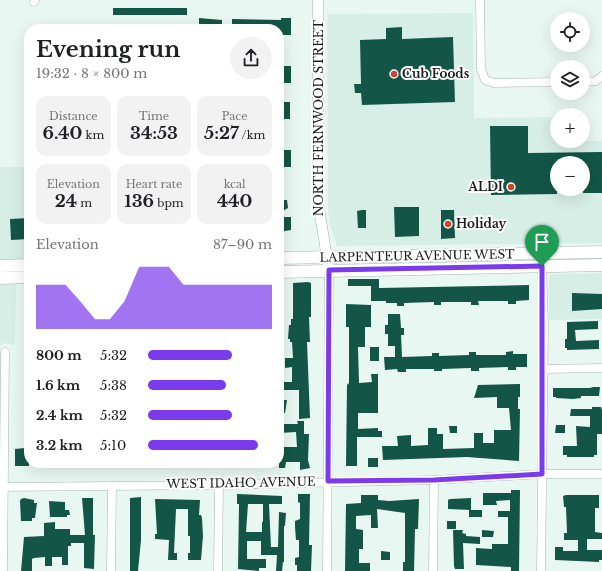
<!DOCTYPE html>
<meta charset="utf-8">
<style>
:root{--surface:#fff;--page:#f2f2f2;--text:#202124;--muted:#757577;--accent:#7c3aed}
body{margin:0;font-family:"Libre Baskerville",serif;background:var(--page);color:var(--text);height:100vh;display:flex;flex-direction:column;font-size:15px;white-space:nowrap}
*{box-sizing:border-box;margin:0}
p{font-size:13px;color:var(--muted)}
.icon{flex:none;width:22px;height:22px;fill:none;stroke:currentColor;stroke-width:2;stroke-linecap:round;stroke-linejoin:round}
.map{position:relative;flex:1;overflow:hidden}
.panel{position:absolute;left:24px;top:24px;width:260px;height:444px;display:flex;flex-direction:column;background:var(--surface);border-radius:16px;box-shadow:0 4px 16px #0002}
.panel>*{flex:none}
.controls{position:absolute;left:550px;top:12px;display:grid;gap:8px}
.controls a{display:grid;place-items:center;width:40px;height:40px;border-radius:50%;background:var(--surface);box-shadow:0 4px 16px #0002;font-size:20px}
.pin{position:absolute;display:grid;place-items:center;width:34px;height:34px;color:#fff;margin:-41px -17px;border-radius:50% 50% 50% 0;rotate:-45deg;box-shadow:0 0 4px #0007}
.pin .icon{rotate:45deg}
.round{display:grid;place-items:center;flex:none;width:42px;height:42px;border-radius:21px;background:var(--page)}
.summary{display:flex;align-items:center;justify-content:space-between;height:68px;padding:0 12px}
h1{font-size:22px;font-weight:700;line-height:30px}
.figures{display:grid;grid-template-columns:repeat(3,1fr);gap:6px;height:68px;padding:4px 12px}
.figures div{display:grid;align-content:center;border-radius:10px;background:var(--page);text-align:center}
.figures b{font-size:17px;font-weight:700}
.figures small{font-size:11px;font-weight:400}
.figures p{font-size:11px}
.chart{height:112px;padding:8px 12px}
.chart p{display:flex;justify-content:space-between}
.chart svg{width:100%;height:72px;margin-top:4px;fill:var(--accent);opacity:.7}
ul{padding:0 12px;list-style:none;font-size:13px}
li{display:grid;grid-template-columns:64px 48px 1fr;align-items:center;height:30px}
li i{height:10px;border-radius:5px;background:var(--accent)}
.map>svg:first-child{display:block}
.built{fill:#d7eee6;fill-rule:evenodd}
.building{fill:#135546;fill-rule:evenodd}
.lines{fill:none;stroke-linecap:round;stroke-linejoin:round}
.minor-casing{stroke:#a8b5b0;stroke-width:9}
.tertiary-casing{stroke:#a8b5b0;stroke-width:11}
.secondary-casing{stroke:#a8b5b0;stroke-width:13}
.minor{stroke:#fff;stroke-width:8}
.tertiary{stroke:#fff;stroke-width:10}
.secondary{stroke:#fff;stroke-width:12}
.route-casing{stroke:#fff;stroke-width:8}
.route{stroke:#7c3aed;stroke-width:5}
.poi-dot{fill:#d0442d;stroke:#fff;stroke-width:1.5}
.labels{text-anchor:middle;stroke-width:4;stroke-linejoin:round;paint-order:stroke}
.poi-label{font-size:12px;font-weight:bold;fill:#181d1b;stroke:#fff;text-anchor:start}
.street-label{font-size:12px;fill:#181d1b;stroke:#fff}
</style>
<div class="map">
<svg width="602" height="571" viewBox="0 0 602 571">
<rect width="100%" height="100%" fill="#e9f7f2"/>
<g class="built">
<path d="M 473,13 L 474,118 L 557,117 L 557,141 L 602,141 L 602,243 L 337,246 L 330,225 L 328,209 L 327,14 ZM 557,163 L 583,163 L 583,189 L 557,189 Z"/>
<polygon points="0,167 29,167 29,259 17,260 15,345 4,343 0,346"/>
<polygon points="602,273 602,319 549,320 549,274"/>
</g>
<g class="building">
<rect x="113" y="8" width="74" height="7"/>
<polygon points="199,18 222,20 222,29 199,29"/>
<polygon points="281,18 291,18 291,35 280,35 279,29 232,29 232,19 281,20"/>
<polygon points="402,27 402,39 453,37 455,102 362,105 361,93 355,93 354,84 361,84 360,40 386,39 386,28"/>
<polygon points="279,66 291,66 291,83 281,83 279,81"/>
<polygon points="280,102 290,102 290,119 279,119"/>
<polygon points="490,126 528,126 528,153 602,152 602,193 583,193 583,163 557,163 557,194 491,195"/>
<polygon points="279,150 291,150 291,167 281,167 279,165"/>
<polygon points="279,200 287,200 288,208 279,213"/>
<polygon points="394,207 419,207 419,236 395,237"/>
<polygon points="362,210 366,210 366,228 358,228 357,211"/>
<polygon points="441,210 454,210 455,238 441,239"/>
<polygon points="279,217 291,217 291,230 279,232"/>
<polygon points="29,218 29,239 11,240 10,219"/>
<polygon points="348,279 379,279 379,288 529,285 529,300 516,301 516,304 508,304 508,301 478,301 479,305 471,305 471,302 441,302 441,305 434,305 434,302 404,303 404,306 397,306 397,303 386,303 386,301 371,301 371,286 348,286"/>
<polygon points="308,282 311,283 311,317 309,317 310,342 307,342 310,418 299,419 299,390 284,390 284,382 292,382 292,367 285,368 285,358 293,358 292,342 290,342 290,339 288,339 289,325 291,325 291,319 293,319 293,283"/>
<polygon points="572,293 602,294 602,309 572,311"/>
<polygon points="346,304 371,305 371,327 365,327 365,347 358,347 359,383 372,382 371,374 378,374 378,413 358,413 358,429 378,428 378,431 382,431 382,437 357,437 357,466 346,466 347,385 349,383 349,327 346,327"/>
<polygon points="388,314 400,314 401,328 404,328 404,335 401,335 402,357 432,356 432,353 439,353 439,356 469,355 469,352 476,352 476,355 506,355 506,352 513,351 513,354 527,354 527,367 516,367 516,370 508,370 508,367 479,368 479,371 471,371 471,368 442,369 442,371 434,371 434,369 406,369 406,372 398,372 397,369 385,370 384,357 395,357 395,346 388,346 388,334 385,334 385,325 388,325"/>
<polygon points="598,321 598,329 575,330 576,341 599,340 599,349 567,350 567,348 565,348 565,339 567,339 567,322"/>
<rect x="370" y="347" width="9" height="14"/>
<polygon points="520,384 520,397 518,397 518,409 520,409 519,461 467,457 383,460 382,446 398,446 397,436 411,435 411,446 428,445 428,428 437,428 437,434 443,434 443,449 474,448 474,433 483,433 483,443 494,443 494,430 511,430 509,408 497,408 497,397 474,398 478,385"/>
<polygon points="593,387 600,387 599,396 581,396 581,398 573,399 556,398 556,397 553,397 553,388 590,388"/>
<polygon points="279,400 287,400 285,413 279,413"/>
<polygon points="592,407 601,407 602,410 602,434 597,434 597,455 594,455 594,457 567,457 567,455 563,455 563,446 577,446 576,426 590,427 590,416 570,416 571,409 592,409"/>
<polygon points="297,421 304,421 304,434 309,434 308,460 310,468 300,470 300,462 286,462 285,468 279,468 279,447 297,447 296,432 279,433 279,424 298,424"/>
<polygon points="556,425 565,425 565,433 555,433"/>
<polygon points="449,426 457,426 457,433 450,433"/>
<polygon points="25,448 25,455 29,455 29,466 15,466 15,449"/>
<rect x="368" y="458" width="10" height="9"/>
<polygon points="511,490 520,490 519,571 511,571 511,567 476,565 476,548 492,549 492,544 508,544 508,517 498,517 498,511 510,511 510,500 496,501 497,505 483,505 483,493 511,493"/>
<path d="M 237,494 L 282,496 L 282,504 L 269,504 L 271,547 L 278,547 L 279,512 L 286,513 L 285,526 L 284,526 L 284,562 L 283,562 L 282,571 L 276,571 L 277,555 L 261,555 L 261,541 L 247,541 L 247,559 L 266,559 L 266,568 L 259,568 L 259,571 L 238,569 L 239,504 L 237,504 ZM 248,504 L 263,504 L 263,522 L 262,522 L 262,532 L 246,532 Z"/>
<polygon points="298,494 310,494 309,545 312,545 311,571 297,571 297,565 295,565 295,558 299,557 299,540 296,540 295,527 295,521 300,519 300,503 298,502"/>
<polygon points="361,495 378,495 378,500 389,501 419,499 418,529 415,529 414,571 403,571 403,562 405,562 405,513 377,509 378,528 371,528 371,515 356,516 356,529 363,530 363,549 359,549 359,563 370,563 370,571 345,571 346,504 361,503"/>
<polygon points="566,495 599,495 599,508 595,508 595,532 602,533 602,539 587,539 587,550 602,550 602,560 599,560 599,562 555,560 555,547 563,547 563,551 578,551 578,540 564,540 564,533 567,533 566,507 564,507 563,496"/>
<polygon points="141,497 141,540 138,571 130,571 130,498"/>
<polygon points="24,498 34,500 34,503 37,503 35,518 32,518 32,521 21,521 20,501 21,499"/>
<polygon points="82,498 93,498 93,535 95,535 94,569 84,568 84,543 71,543 71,546 68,546 68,565 62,565 62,557 52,557 52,566 45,566 45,557 34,558 32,559 32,571 21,571 24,537 44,536 44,523 55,522 55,529 70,529 70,535 85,535"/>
<polygon points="471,498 471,510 448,509 448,500 450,499"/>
<polygon points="155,499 200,500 199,515 201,515 202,518 203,536 201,560 188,560 188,553 190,553 190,536 188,536 188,509 176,509 174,553 177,553 177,560 168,560 169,540 155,539 155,534 157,534"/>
<polygon points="49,501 65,502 65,510 69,510 70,515 67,515 67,517 50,517"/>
<rect x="469" y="510" width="13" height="7"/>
<rect x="447" y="521" width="9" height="8"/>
<polygon points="453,530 463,530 462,533 466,534 466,536 480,537 480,544 463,543 464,569 455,569 454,566"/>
<polygon points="482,530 494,531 493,537 482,537"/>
<polygon points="381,551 390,552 390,560 381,560"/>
</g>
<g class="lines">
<g class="minor-casing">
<g id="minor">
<polyline points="480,0 481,69 485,80 494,83 557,82"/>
<polyline points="34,2 35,0"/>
<polyline points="583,82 596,81 602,76"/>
<polyline points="543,369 602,368"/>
<polyline points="0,487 219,485 434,480 542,474 602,474"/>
<polyline points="3,571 5,352"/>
<polyline points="111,571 112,486"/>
<polyline points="218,571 219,485"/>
<polyline points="327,571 329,270"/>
<polyline points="433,571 434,480"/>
<polyline points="541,571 544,327 542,262"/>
</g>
</g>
<g class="tertiary-casing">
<polyline id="tertiary" points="318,0 318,202 329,270"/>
</g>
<g class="secondary-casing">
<g id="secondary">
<polyline points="279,258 602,252"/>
<polyline points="0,266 29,265"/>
<polyline points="279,272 602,265"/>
<polyline points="0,278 29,277"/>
</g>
</g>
<use href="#minor" class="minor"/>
<use href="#tertiary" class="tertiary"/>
<use href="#secondary" class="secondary"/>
</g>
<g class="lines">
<g class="route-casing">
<polygon id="route" points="542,266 542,474 434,480 328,481 329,270"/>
</g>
<use href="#route" class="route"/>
</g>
<g class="poi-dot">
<circle cx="394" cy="74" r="4"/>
<circle cx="511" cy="187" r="4"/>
<circle cx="448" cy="224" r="4"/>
</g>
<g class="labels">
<g class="poi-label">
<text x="402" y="78">Cub Foods</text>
<text x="503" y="191" text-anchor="end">ALDI</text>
<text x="456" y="228">Holiday</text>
</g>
<g class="street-label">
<text transform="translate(319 118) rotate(-90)" y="4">NORTH FERNWOOD STREET</text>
<text transform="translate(417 256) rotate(-1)" y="4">LARPENTEUR AVENUE WEST</text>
<text transform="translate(241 483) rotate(-1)" y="4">WEST IDAHO AVENUE</text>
</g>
</g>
</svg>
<div class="controls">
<a><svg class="icon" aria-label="locate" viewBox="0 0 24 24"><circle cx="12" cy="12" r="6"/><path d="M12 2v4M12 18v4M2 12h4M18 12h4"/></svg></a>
<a><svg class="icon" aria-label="layers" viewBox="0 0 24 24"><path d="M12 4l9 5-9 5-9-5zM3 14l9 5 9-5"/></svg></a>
<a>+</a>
<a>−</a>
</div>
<div class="pin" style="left:542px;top:266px;background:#1e9e55"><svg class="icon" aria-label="arrive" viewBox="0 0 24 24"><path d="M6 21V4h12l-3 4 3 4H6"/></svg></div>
<section class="panel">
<div class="summary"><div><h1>Evening run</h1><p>19:32 · 8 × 800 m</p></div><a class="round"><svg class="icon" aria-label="share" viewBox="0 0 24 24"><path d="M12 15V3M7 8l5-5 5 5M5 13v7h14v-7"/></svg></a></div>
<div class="figures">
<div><p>Distance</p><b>6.40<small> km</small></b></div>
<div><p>Time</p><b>34:53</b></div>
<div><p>Pace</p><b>5:27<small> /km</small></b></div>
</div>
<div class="figures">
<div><p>Elevation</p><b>24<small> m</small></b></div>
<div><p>Heart rate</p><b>136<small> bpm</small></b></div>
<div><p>kcal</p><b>440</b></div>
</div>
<div class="chart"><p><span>Elevation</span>87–90 m</p>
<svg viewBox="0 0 160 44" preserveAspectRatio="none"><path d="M0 44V17L10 17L20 17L30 27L40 38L50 38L60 27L70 6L80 6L90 6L100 17L110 17L120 17L130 17L140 17L150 17L160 17V44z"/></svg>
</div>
<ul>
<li><b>800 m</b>5:32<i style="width:68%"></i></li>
<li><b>1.6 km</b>5:38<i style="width:63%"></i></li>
<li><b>2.4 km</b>5:32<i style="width:68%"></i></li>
<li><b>3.2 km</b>5:10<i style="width:89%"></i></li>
</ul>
</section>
</div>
